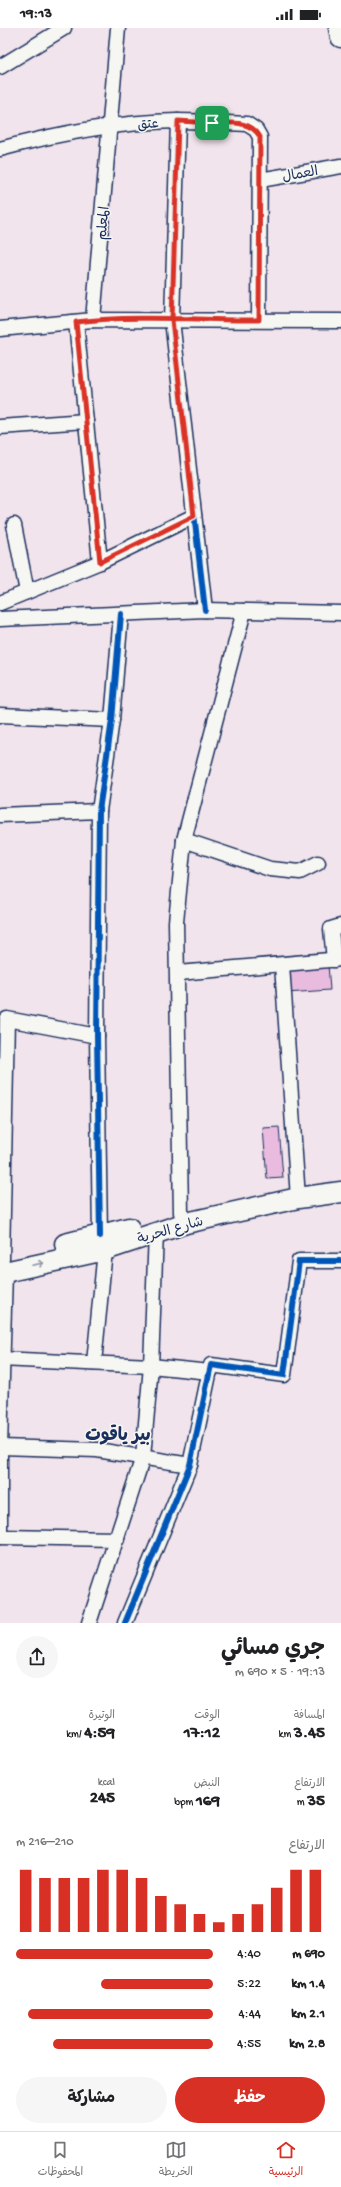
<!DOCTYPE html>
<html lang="ar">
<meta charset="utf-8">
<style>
:root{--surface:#fff;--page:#f6f6f6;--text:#202124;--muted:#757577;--line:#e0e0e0;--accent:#d93025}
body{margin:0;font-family:"Gochi Hand","Playpen Sans Arabic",sans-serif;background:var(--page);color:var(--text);direction:rtl;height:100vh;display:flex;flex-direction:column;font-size:15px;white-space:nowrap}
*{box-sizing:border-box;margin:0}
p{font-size:13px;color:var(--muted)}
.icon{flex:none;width:22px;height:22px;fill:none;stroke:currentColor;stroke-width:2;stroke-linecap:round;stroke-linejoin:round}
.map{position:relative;height:1595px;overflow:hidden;direction:ltr}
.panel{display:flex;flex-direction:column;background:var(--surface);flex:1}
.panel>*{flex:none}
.pin{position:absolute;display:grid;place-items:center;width:34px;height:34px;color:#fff;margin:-17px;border-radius:8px;box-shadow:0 2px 6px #0006}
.round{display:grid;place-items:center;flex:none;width:42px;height:42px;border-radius:21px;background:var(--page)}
.overview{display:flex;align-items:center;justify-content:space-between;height:68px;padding:0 16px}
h1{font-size:22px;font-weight:700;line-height:30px}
.stats{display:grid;grid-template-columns:repeat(3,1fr);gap:6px;height:68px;padding:4px 16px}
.stats div{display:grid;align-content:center}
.stats b{font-size:17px;font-weight:700}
.stats small{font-size:11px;font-weight:400}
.stats p{font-size:11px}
.chart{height:112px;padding:8px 16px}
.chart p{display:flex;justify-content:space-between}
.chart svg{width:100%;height:72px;margin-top:4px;stroke:var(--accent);stroke-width:6}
.cta{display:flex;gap:8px;margin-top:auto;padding:8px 16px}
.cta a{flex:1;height:46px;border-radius:24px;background:var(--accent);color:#fff;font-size:16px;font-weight:700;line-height:46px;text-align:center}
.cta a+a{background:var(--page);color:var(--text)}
ul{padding:0 16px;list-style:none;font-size:13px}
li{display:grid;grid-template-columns:64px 48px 1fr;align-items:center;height:30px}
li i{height:10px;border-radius:5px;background:var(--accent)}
.status{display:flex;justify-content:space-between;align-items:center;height:28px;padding:0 20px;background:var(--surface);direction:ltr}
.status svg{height:11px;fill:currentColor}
.tab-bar{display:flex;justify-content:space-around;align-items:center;height:56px;border-top:1px solid var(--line);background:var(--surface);font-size:11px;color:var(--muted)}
.tab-bar a{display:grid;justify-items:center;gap:2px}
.tab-bar .selected{color:var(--accent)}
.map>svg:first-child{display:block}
.building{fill:#e8bbdf;stroke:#1b2f5e}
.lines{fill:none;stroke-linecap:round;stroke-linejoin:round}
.street-casing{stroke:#1b2f5e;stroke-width:17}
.secondary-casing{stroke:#1b2f5e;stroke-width:23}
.street{stroke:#f6f6f2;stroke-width:14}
.secondary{stroke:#f6f6f2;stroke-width:20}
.cycleway-casing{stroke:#f6f6f2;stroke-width:8}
.cycleway{stroke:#0057b8;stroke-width:6}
.oneway{stroke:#8892a8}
.route-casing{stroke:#fff;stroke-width:8}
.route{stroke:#d93025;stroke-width:5}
.labels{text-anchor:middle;stroke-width:3;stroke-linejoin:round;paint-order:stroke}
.street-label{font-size:14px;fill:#1b2f5e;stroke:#f6f6f2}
.district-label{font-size:18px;font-weight:bold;fill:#1b2f5e;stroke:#f6f6f2}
</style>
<div class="status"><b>19:13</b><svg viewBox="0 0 49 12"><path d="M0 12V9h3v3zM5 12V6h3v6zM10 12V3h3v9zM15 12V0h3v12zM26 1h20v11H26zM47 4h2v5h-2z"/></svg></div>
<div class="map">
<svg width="341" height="1595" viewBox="0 0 341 1595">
<rect width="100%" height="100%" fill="#f2e4ec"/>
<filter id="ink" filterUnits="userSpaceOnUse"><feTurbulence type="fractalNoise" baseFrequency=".025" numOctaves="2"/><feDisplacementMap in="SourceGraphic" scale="8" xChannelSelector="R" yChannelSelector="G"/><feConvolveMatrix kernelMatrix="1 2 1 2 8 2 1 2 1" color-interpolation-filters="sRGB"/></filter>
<g filter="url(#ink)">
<g class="building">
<polygon points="328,936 330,962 286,965 284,940"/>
<polygon points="279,1099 283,1150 267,1151 263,1100"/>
</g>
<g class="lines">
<g class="street-casing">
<g id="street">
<polyline points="0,39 64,0"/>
<polyline points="178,93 172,292 205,582"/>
<path d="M 0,121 C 59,105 116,94 177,93 C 200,93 224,95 247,96 L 256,102 L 260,109 L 259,292"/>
<polyline points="260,152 341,138"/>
<polyline points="93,292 118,0"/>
<polyline points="76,294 100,534"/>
<polyline points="0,301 93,292 341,293"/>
<polyline points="0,399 86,393"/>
<polyline points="14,497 27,564"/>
<polyline points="0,575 100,534 194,488"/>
<polyline points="0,591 205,582 341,585"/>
<polyline points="0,687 112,692"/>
<polyline points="0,787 99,783"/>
<polyline points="184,812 270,841 300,844 318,835"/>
<polyline points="334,932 331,901 341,898"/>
<polyline points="282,937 298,1170"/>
<polyline points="178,945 341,931"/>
<polyline points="181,1185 176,894 184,812 244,583"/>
<polyline points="100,1208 97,1008 99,783 112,692 121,586"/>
<polyline points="2,1231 7,991 97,1008"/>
<polyline points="0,1331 151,1338 210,1344"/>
<polyline points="94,1335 105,1222"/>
<polyline points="0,1419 97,1422 190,1437"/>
<polyline points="0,1509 0,1419 5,1244"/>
<polyline points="0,1509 117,1511"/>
<polyline points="89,1595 143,1429 151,1338 156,1204"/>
<polyline points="125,1595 190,1437 211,1337 284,1347 299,1233 341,1233"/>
</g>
</g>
<g class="secondary-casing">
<g id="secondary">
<polyline points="339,0 341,9"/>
<polyline points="65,1216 129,1200"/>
<polyline points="0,1245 105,1222 186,1195 298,1170 341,1164"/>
</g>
</g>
<use href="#street" class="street"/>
<use href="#secondary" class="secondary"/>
<g class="cycleway-casing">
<g id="cycleway">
<polyline points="178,93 172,292 205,582"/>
<polyline points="100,1208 97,1008 99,783 112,692 121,586"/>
<polyline points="125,1595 190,1437 211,1337 284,1347 299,1233 341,1233"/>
</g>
</g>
<use href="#cycleway" class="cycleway"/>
</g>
<defs><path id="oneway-shaft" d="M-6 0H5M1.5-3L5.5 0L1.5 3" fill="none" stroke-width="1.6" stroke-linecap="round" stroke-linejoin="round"/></defs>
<use class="oneway" href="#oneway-shaft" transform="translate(38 1236) rotate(-12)"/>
</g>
<g class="lines" filter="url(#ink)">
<g class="route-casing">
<path id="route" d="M 212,95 L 178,93 L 172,292 L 194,488 L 100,534 L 76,294 C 136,287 199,292 259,292 L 260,109 C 251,92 230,95 212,95"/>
</g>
<use href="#route" class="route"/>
</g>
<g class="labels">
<g class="street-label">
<text transform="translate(148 95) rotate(-4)" y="5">عتق</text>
<text transform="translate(300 145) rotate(-10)" y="5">العمال</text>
<text transform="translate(102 195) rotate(-85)" y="5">المعلم</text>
<text transform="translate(170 1201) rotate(-16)" y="5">شارع الحرية</text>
</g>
<g class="district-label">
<text x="118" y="1412">بير ياقوت</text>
</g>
</g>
</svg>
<div class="pin" style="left:212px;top:95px;background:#1e9e55"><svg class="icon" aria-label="arrive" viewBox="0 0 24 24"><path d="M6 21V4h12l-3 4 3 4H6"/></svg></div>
</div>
<section class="panel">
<div class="overview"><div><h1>جري مسائي</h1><p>19:13 · 5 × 690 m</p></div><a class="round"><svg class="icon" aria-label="share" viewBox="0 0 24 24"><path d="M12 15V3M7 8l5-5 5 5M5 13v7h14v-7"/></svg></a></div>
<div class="stats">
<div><p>المسافة</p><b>3.45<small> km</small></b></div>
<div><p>الوقت</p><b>17:12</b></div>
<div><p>الوتيرة</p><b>4:59<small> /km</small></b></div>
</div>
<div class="stats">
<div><p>الارتفاع</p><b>35<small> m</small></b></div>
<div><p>النبض</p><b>169<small> bpm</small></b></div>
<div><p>kcal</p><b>245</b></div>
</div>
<div class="chart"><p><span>الارتفاع</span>210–216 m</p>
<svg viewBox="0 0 160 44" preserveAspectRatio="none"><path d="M5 44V6M15 44V11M25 44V11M35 44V11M45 44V6M55 44V6M65 44V11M75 44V22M85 44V27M95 44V33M105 44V38M115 44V33M125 44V27M135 44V17M145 44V6M155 44V6"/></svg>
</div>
<ul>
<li><b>690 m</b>4:40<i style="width:100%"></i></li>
<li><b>1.4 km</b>5:22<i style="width:57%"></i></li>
<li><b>2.1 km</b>4:44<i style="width:94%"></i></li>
<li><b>2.8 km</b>4:55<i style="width:81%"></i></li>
</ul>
<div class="cta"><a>حفظ</a><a>مشاركة</a></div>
</section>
<nav class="tab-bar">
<a class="selected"><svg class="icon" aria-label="home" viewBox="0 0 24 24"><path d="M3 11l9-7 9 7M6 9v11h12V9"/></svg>الرئيسية</a>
<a><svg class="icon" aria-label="map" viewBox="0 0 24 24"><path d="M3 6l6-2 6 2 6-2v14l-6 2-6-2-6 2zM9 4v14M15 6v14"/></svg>الخريطة</a>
<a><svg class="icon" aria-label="saved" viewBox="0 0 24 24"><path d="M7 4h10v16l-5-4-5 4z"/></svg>المحفوظات</a>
</nav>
